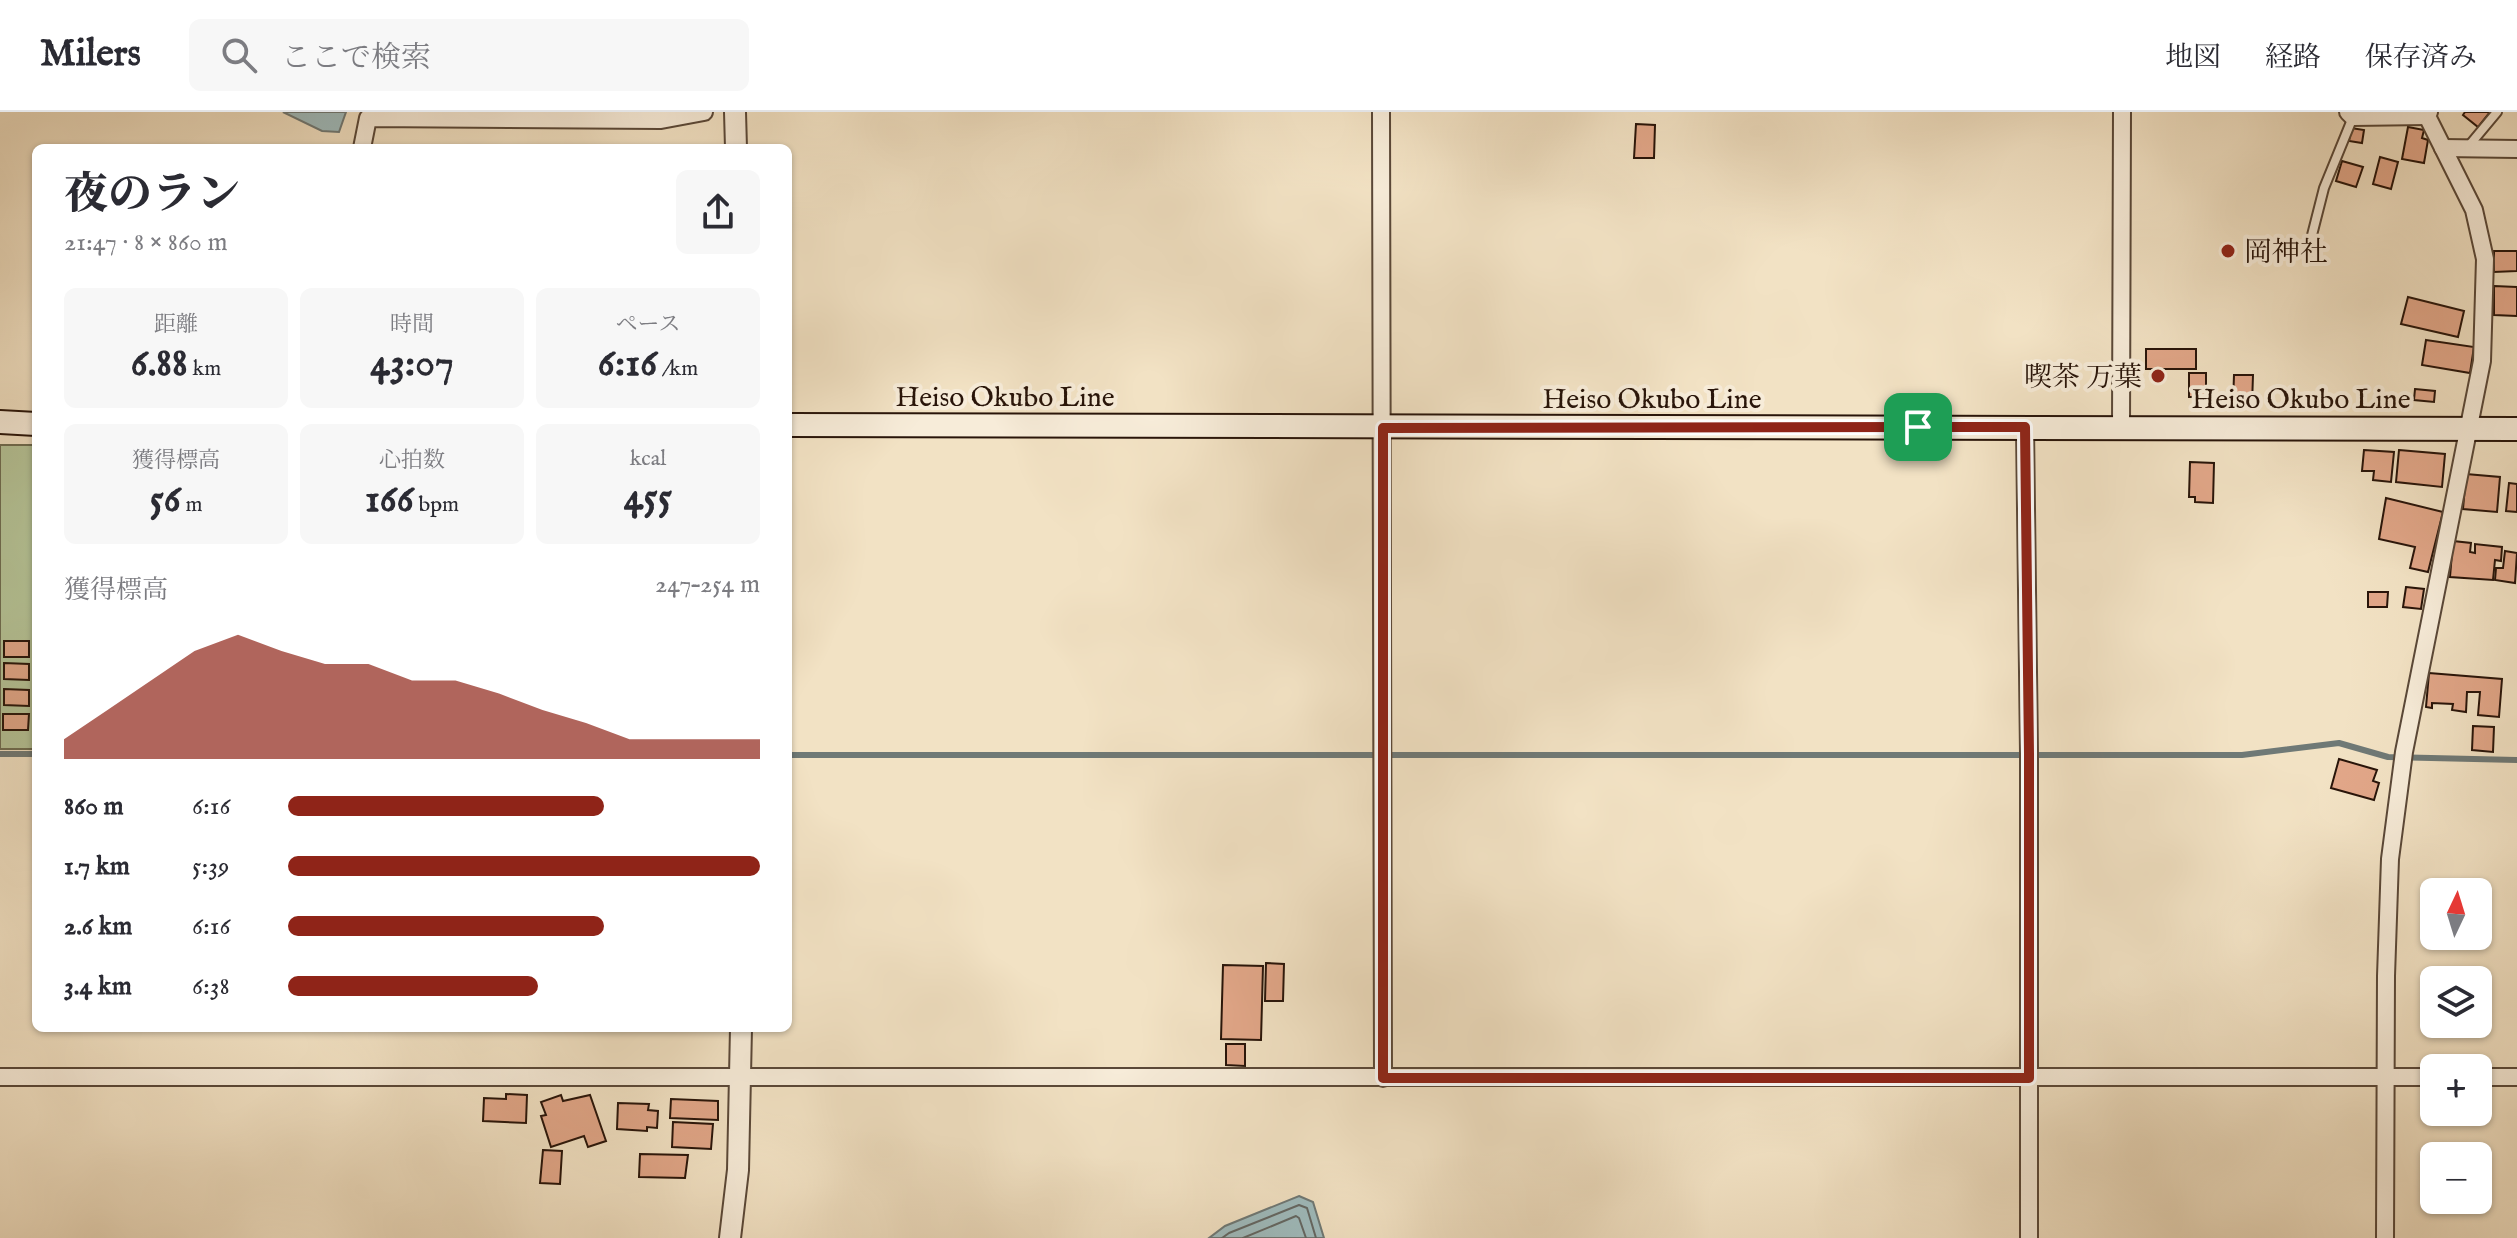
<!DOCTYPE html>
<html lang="ja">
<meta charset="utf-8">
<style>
:root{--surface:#fff;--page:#f7f7f7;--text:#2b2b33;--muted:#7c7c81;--line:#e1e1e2;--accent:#8f2418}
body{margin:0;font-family:"IM FELL English","Noto Serif JP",serif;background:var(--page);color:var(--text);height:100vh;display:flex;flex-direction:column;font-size:30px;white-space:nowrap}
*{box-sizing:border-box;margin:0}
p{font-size:26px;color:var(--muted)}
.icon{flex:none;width:44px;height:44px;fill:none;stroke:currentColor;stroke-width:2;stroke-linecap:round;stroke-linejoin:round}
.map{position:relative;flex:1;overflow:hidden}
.side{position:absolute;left:32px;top:32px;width:760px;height:888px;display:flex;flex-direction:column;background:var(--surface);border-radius:12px;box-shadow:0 2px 6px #0004}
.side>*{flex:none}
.needle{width:52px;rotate:4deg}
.controls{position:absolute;left:2420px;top:766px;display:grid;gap:16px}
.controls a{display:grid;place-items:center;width:72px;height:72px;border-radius:12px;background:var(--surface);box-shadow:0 2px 6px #0004;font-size:40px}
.pin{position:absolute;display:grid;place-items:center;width:68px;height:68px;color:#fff;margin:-34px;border-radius:16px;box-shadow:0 4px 12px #0006}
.round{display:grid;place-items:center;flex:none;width:84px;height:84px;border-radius:12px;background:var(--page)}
.overview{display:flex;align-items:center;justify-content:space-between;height:136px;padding:0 32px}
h1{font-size:44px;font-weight:800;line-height:60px}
.figures{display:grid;grid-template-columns:repeat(3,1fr);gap:12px;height:136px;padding:8px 32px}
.figures div{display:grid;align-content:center;border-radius:12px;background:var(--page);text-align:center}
.figures b{font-size:40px;font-weight:800}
.figures small{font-size:22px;font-weight:400}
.figures p{font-size:22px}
.chart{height:224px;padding:16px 32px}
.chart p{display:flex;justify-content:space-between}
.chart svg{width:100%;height:144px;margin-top:8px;fill:var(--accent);opacity:.7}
ul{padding:0 32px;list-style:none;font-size:26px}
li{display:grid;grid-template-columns:128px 96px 1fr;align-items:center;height:60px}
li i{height:20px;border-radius:10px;background:var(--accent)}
header{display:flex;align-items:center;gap:48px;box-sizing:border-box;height:112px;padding:0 40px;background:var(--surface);border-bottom:2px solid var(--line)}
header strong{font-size:38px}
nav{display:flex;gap:44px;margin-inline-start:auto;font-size:28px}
.search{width:560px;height:72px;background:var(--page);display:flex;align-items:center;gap:20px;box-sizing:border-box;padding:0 28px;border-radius:12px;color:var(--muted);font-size:30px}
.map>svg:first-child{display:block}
.green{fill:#b5c498;stroke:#6e6c50;stroke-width:2}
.water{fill:#9fbcbe;stroke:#6f7976;stroke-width:2}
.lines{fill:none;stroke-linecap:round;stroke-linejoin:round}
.shore{stroke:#646864;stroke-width:2}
.stream{stroke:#6f7976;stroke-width:6}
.building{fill:#e2a789;stroke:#281409;stroke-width:2}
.service-casing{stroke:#5a4838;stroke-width:12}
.minor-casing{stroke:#5a4838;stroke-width:20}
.tertiary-casing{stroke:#5a4838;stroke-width:24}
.secondary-casing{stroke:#281409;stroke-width:26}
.service{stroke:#f7ecd9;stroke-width:8}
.minor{stroke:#f7ecd9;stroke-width:16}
.tertiary{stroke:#f7ecd9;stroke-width:20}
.secondary{stroke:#f7ecd9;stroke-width:22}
.route-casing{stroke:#fff;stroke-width:16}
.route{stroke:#8f2418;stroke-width:10}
.poi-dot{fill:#8f2418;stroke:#f7ecd9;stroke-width:3}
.labels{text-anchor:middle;stroke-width:8;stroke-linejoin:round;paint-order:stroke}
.poi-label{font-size:28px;fill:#281409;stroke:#f7ecd9;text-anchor:start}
.street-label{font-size:28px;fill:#281409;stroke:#f7ecd9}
</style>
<header>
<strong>Milers</strong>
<div class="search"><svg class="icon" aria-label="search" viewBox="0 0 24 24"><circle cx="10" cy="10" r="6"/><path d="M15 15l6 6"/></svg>ここで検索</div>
<nav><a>地図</a><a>経路</a><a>保存済み</a></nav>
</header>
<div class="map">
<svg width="2517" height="1126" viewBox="0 0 2517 1126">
<rect width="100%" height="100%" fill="#f2e2c4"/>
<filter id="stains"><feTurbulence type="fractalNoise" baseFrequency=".0025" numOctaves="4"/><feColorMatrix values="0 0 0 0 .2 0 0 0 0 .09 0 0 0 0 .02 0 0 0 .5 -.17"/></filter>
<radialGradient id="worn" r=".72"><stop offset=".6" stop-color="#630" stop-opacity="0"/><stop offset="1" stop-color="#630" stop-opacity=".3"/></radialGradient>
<rect class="green" x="0" y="333" width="36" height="304"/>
<g class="water">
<polygon points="283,0 346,0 339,20 322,19"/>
<polygon points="1299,1084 1313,1090 1324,1126 1209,1126 1225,1114"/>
</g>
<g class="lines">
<g class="shore">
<polyline points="1222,1126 1229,1121 1299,1093 1307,1096 1316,1126"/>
<polyline points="1243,1126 1296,1104 1299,1106 1306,1126"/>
</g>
<g class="stream">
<polyline points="0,642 36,642"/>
<polyline points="788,643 2242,643 2339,631 2388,645 2517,648"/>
</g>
</g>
<g class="building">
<polygon points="2465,0 2490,0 2478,15 2463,3"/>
<polygon points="1636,12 1655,13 1654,46 1634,46"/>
<polygon points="2408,15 2424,18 2422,26 2428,28 2424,51 2402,47"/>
<polygon points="2351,16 2364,18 2362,31 2349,29"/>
<polygon points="2380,45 2398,50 2391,77 2373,72"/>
<polygon points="2342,49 2363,55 2356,75 2336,69"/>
<polygon points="2494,139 2517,139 2517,159 2494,160"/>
<polygon points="2494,174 2517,175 2517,204 2494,203"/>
<polygon points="2408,185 2464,199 2458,225 2401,212"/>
<polygon points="2426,228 2474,235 2470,261 2422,253"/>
<rect x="2146" y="237" width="50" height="20"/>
<rect x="2189" y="261" width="17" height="24"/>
<polygon points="2234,263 2253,263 2252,293 2233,292"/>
<polygon points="2415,277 2435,279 2434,290 2414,288"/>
<polygon points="2364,338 2394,340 2391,370 2373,368 2374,359 2362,359"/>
<polygon points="2399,338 2445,342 2442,375 2396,370"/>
<polygon points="2190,350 2214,351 2213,391 2195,390 2195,385 2189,385"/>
<polygon points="2466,362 2500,365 2497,400 2463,397"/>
<polygon points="2509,371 2517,372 2517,400 2506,399"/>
<polygon points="2386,386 2443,400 2428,460 2410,456 2415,435 2379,427"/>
<polygon points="2453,429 2471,431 2470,440 2475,441 2475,432 2502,435 2501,449 2495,448 2493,468 2450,465"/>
<polygon points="2505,439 2517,441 2515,471 2495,468 2496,456 2503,456"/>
<polygon points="2406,475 2424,477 2421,497 2403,495"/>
<polygon points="2368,480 2388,480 2387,495 2368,495"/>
<rect x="4" y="529" width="25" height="16"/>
<polygon points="4,551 29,552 29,568 4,567"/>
<polygon points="2429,561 2502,567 2499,605 2478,603 2480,580 2467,580 2466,600 2452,598 2453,592 2432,591 2432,596 2426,595"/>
<polygon points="4,577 29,578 29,594 4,593"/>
<polygon points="3,602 29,602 28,618 3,618"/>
<polygon points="2473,614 2494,615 2493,640 2472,638"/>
<polygon points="2339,647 2377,658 2373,669 2379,671 2374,688 2331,676"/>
<polygon points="1266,851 1284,852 1283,889 1265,889"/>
<polygon points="1223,853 1263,854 1261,928 1221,927"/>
<polygon points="1226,932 1245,932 1245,954 1226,953"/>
<polygon points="506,982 527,983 526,1011 483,1009 484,986 506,987"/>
<polygon points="561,983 563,989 590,983 606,1029 588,1035 584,1024 551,1035 541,1004 546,1003 541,990"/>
<polygon points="671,987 718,989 718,1008 670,1006"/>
<polygon points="618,991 649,992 648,998 658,999 657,1016 647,1015 647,1019 617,1017"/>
<polygon points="673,1010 713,1012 711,1037 672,1035"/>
<polygon points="543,1038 562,1039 560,1072 540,1071"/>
<polygon points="640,1042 688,1043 685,1066 639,1065"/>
</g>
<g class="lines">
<g class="service-casing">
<g id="service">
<polyline points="2467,36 2497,0"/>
<polyline points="2310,131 2324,76 2353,5"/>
</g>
</g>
<g class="minor-casing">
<g id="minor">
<polyline points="1381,0 1383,966"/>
<polyline points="2348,0 2353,5 2427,4"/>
<polyline points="362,36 368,6 661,8 704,0"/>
<polyline points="2443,36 2517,37"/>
<polyline points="2025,315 2029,641 2029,1126"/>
<polyline points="2121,315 2122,0"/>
<polyline points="0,965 2434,965"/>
<polyline points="2478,965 2517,965"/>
<polyline points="2385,1126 2386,864 2390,747 2404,640 2482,249 2485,147 2474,98 2427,4 2429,0"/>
</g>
</g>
<g class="tertiary-casing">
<g id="tertiary">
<polyline points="735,0 736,36"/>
<polyline points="730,1126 738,1058 741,916"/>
</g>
</g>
<g class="secondary-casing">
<g id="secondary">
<polyline points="0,310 36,312"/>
<polyline points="788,313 2517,317"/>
</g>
</g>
<use href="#service" class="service"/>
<use href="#minor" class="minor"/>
<use href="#tertiary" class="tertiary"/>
<use href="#secondary" class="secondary"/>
</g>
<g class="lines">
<g class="route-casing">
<polygon id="route" points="1918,315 2025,315 2029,641 2029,966 1383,966 1383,316"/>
</g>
<use href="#route" class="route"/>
</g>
<g class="poi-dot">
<circle cx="2228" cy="139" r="8"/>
<circle cx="2158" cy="264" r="8"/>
</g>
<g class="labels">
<g class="poi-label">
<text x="2244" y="149">岡神社</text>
<text x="2142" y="274" text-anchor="end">喫茶 万葉</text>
</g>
<g class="street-label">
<text x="1005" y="294">Heiso Okubo Line</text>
<text x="1652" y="296">Heiso Okubo Line</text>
<text x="2301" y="296">Heiso Okubo Line</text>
</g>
</g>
<rect width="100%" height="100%" filter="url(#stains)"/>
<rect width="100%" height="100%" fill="url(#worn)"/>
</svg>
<div class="controls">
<a><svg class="needle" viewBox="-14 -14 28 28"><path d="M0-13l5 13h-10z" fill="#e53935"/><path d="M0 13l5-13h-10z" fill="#7c7c81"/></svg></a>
<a><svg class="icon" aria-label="layers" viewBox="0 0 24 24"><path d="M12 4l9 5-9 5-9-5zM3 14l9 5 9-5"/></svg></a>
<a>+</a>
<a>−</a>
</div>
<div class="pin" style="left:1918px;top:315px;background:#1e9e55"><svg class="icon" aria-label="arrive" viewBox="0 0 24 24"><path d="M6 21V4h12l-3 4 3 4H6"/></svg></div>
<section class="side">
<div class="overview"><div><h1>夜のラン</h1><p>21:47 · 8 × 860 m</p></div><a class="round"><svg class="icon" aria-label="share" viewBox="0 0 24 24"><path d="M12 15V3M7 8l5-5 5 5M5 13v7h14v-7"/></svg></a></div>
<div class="figures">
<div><p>距離</p><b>6.88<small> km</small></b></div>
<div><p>時間</p><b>43:07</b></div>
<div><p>ペース</p><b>6:16<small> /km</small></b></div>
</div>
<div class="figures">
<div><p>獲得標高</p><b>56<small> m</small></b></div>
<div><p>心拍数</p><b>166<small> bpm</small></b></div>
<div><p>kcal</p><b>455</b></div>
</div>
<div class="chart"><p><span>獲得標高</span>247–254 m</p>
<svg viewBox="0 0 160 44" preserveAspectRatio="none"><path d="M0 44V38L10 29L20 20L30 11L40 6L50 11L60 15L70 15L80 20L90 20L100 24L110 29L120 33L130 38L140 38L150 38L160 38V44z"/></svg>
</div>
<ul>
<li><b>860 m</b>6:16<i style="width:67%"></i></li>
<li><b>1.7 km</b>5:39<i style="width:100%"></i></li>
<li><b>2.6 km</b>6:16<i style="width:67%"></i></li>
<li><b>3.4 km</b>6:38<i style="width:53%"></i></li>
</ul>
</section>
</div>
